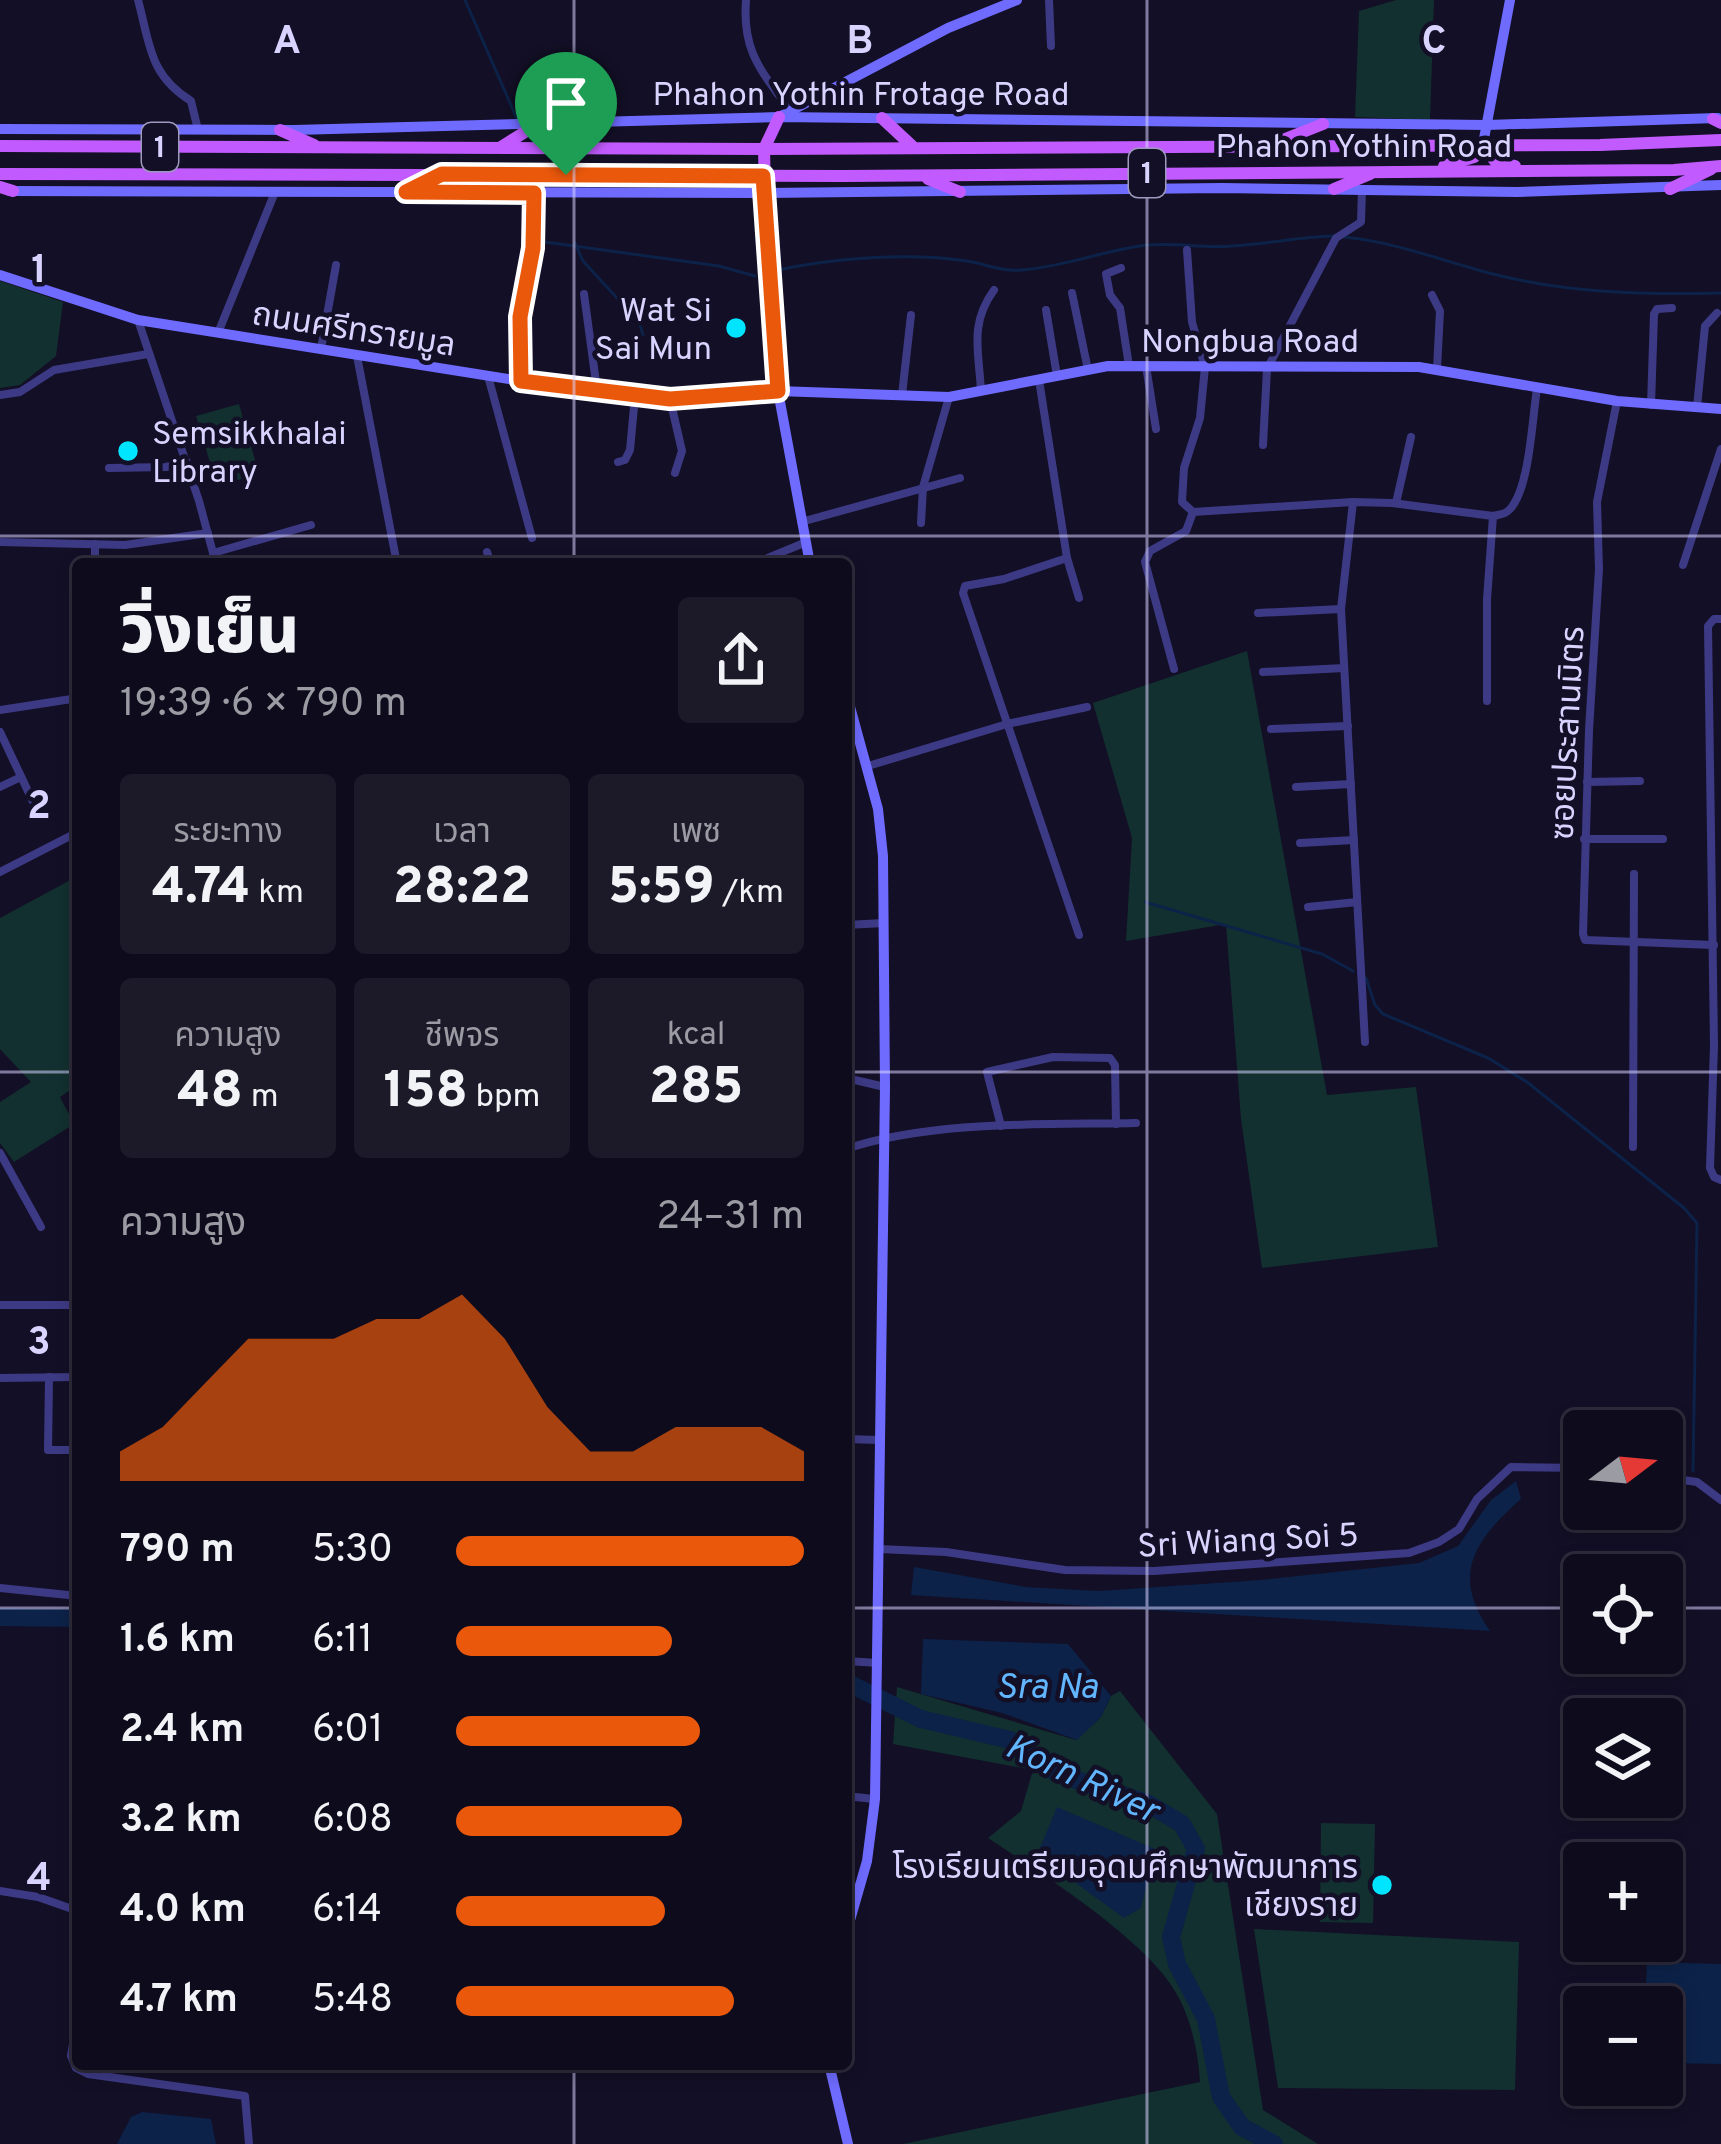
<!DOCTYPE html>
<html lang="th">
<meta charset="utf-8">
<style>
:root{--surface:#0e0b1c;--page:#1c1929;--text:#f1f3f6;--muted:#9b9ba3;--line:#2e2b3b;--accent:#ea580c}
body{margin:0;font-family:Overpass,"Noto Sans Thai",sans-serif;background:var(--page);color:var(--text);height:100vh;display:flex;flex-direction:column;font-size:45px;white-space:nowrap}
*{box-sizing:border-box;margin:0}
p{font-size:39px;color:var(--muted)}
.icon{flex:none;width:66px;height:66px;fill:none;stroke:currentColor;stroke-width:2;stroke-linecap:round;stroke-linejoin:round}
.map{position:relative;flex:1;overflow:hidden}
.sheet{position:absolute;left:72px;top:558px;width:780px;height:1512px;display:flex;flex-direction:column;background:var(--surface);border-radius:12px;box-shadow:0 6px 18px #0003,0 0 0 3px var(--line)}
.sheet>*{flex:none}
.needle{width:78px;rotate:74deg}
.buttons{position:absolute;left:1563px;top:1410px;display:grid;gap:24px}
.buttons a{display:grid;place-items:center;width:120px;height:120px;border-radius:12px;background:var(--surface);box-shadow:0 6px 18px #0003,0 0 0 3px var(--line);font-size:60px}
.pin{position:absolute;display:grid;place-items:center;width:102px;height:102px;color:#fff;margin:-123px -51px;border-radius:50% 50% 50% 0;rotate:-45deg;box-shadow:0 0 12px #0007}
.pin .icon{rotate:45deg}
.round{display:grid;place-items:center;flex:none;width:126px;height:126px;border-radius:12px;background:var(--page)}
.summary{display:flex;align-items:center;justify-content:space-between;height:204px;padding:0 48px}
h1{font-size:66px;font-weight:800;line-height:90px}
.figures{display:grid;grid-template-columns:repeat(3,1fr);gap:18px;height:204px;padding:12px 48px}
.figures div{display:grid;align-content:center;border-radius:12px;background:var(--page);text-align:center}
.figures b{font-size:51px;font-weight:800}
.figures small{font-size:33px;font-weight:400}
.figures p{font-size:33px}
.chart{height:336px;padding:24px 48px}
.chart p{display:flex;justify-content:space-between}
.chart svg{width:100%;height:216px;margin-top:12px;fill:var(--accent);opacity:.7}
ul{padding:0 48px;list-style:none;font-size:39px}
li{display:grid;grid-template-columns:192px 144px 1fr;align-items:center;height:90px}
li i{height:30px;border-radius:15px;background:var(--accent)}
.map>svg:first-child{display:block}
.green{fill:#12302f}
.water{fill:#0c2248}
.lines{fill:none;stroke-linecap:round;stroke-linejoin:round}
.stream{stroke:#0c2248;stroke-width:3}
.river{stroke:#0c2248;stroke-width:18}
.street{stroke:#3d3a85;stroke-width:8}
.secondary{stroke:#6f6bff;stroke-width:10}
.primary{stroke:#c25bff;stroke-width:12}
.route-casing{stroke:#fff;stroke-width:24}
.route{stroke:#ea580c;stroke-width:15}
.grid{fill:none;stroke:#d9d4ff;stroke-width:3;stroke-opacity:0.55}
.poi-dot{fill:#00e5ff;stroke:#130f26;stroke-width:4.5}
.labels{text-anchor:middle;stroke-width:9;stroke-linejoin:round;paint-order:stroke}
.shield{fill:#130f26;stroke:#9e99be;stroke-width:3}
.shield-label{font-size:30px;font-weight:bold;fill:#d9d4ff}
.street-label{font-size:33px;fill:#d9d4ff;stroke:#130f26}
.poi-label{font-size:33px;fill:#d9d4ff;stroke:#130f26;text-anchor:end}
.water-label{font-size:36px;font-style:italic;fill:#62b6ff;stroke:#130f26}
.grid-label{font-size:39px;text-anchor:middle;font-weight:bold;fill:#d9d4ff;stroke:#130f26;stroke-width:9;stroke-linejoin:round;paint-order:stroke}
</style>
<div class="map">
<svg width="1721" height="2144" viewBox="0 0 1721 2144">
<rect width="100%" height="100%" fill="#130f26"/>
<g class="green">
<polygon points="1396,0 1434,0 1430,120 1355,117 1359,11"/>
<polygon points="0,281 63,302 56,356 20,385 0,388"/>
<polygon points="239,404 259,474 217,486 196,416"/>
<polygon points="1247,651 1327,1095 1416,1087 1438,1247 1262,1268 1241,1119 1226,924 1126,941 1132,838 1093,703"/>
<polygon points="78,876 78,1085 60,1097 74,1124 14,1162 0,1143 0,1102 31,1082 0,1049 0,918"/>
<path d="M 897,1687 L 1076,1740 L 1101,1717 L 1111,1696 L 1120,1691 L 1217,1814 L 1263,2110 L 1318,2144 L 903,2144 L 1200,2082 C 1198,2053 1193,2027 1180,2000 C 1153,1943 1042,1874 988,1838 L 1021,1811 L 1033,1770 L 893,1744 Z"/>
<polygon points="1321,1823 1375,1824 1373,1923 1320,1922"/>
<polygon points="1254,1929 1519,1942 1515,2090 1278,2088"/>
</g>
<g class="water">
<path d="M 1516,1481 L 1521,1499 C 1475,1540 1450,1574 1490,1631 L 911,1595 L 914,1567 L 1026,1587 L 1099,1591 L 1261,1580 L 1419,1563 L 1458,1546 L 1491,1500 Z"/>
<polygon points="923,1639 1068,1644 1111,1696 1101,1717 1077,1740 1002,1713 921,1694"/>
<polygon points="1057,1807 1155,1849 1141,1908 1124,1918 1037,1855"/>
<polygon points="1647,1962 1721,1964 1721,2064 1662,2063 1662,2007 1645,2007"/>
<polygon points="142,2112 211,2119 216,2144 117,2144 131,2117"/>
</g>
<g class="lines">
<g class="stream">
<polyline points="465,0 517,119"/>
<path d="M 1344,237 C 1395,242 1440,260 1489,273 C 1565,293 1643,295 1721,293"/>
<polyline points="538,241 719,266 755,276"/>
<polyline points="575,243 583,261 639,322 643,335"/>
<path d="M 774,271 C 830,258 910,252 967,261 C 986,264 1002,272 1022,270 C 1062,267 1100,252 1140,246 C 1171,241 1201,249 1232,246 C 1266,244 1300,237 1333,236"/>
<polyline points="1145,902 1322,954 1353,971"/>
<polyline points="1366,978 1375,1005 1383,1014 1488,1058 1527,1082 1684,1208 1697,1223 1693,1471"/>
</g>
<g class="river">
<polyline points="0,1617 78,1618"/>
<polyline points="846,1682 921,1719 1010,1740 1058,1774 1147,1803 1182,1824 1196,1849 1171,1937 1177,1964 1206,2019 1221,2097 1242,2127 1274,2144"/>
</g>
<g class="street">
<path d="M 138,0 C 150,44 149,75 191,101 L 198,130"/>
<path d="M 746,0 C 742,52 761,70 790,111"/>
<polyline points="1049,0 1051,46"/>
<path d="M 1187,250 L 1192,322 L 1205,367 L 1200,418 L 1184,468 L 1182,502 L 1193,512 L 1353,502 L 1392,503 L 1493,516 C 1501,514 1505,515 1511,508 C 1530,485 1532,419 1537,389"/>
<polyline points="1121,268 1106,274 1110,295 1120,308 1129,366"/>
<polyline points="1072,293 1088,370"/>
<polyline points="584,294 597,390"/>
<polyline points="1432,295 1440,311 1437,369"/>
<polyline points="1046,310 1057,376"/>
<polyline points="138,320 199,501 216,564"/>
<polyline points="218,333 275,192"/>
<polyline points="321,349 336,265"/>
<polyline points="357,356 397,564"/>
<polyline points="1146,366 1156,429"/>
<polyline points="488,376 532,538"/>
<polyline points="1039,380 1067,558 1004,579 965,586 963,593 1079,935"/>
<polyline points="521,381 520,317 533,248 534,193"/>
<path d="M 981,391 C 979,352 969,324 994,290"/>
<polyline points="0,395 20,392 54,370 148,354"/>
<polyline points="902,395 911,315"/>
<polyline points="670,399 682,451 675,473"/>
<polyline points="1617,401 1597,502 1599,569 1589,730 1583,934 1585,940 1714,945"/>
<polyline points="1651,405 1654,314 1657,309 1672,308"/>
<polyline points="1697,407 1705,326 1717,313"/>
<polyline points="1263,445 1267,369 1336,238 1361,222 1362,189"/>
<polyline points="618,462 625,460 630,450 635,396"/>
<polyline points="109,468 166,467 187,462"/>
<polyline points="1353,502 1341,609 1365,1042"/>
<polyline points="1396,503 1411,437"/>
<polyline points="801,522 960,478"/>
<polyline points="921,523 923,487 949,397"/>
<polyline points="0,542 125,545 208,533"/>
<polyline points="487,552 491,564"/>
<polyline points="213,553 311,525"/>
<polyline points="1067,558 1079,598"/>
<polyline points="95,564 95,544"/>
<polyline points="753,564 804,543"/>
<polyline points="1683,565 1721,449"/>
<polyline points="1258,613 1341,609"/>
<polyline points="1721,619 1714,619 1708,626 1714,1045 1710,1168 1714,1177 1721,1180"/>
<polyline points="1174,669 1145,562 1150,551 1186,531 1193,512"/>
<polyline points="1263,672 1344,668"/>
<polyline points="1487,701 1487,599 1493,516"/>
<polyline points="0,710 78,698"/>
<polyline points="1271,729 1348,726"/>
<polyline points="0,732 36,808"/>
<polyline points="868,766 1007,724 1087,707"/>
<polyline points="1587,782 1640,781"/>
<polyline points="0,787 21,777"/>
<polyline points="1296,787 1351,784"/>
<polyline points="1584,839 1663,839"/>
<polyline points="1300,843 1354,840"/>
<polyline points="0,872 78,832"/>
<polyline points="1308,907 1357,902"/>
<polyline points="846,925 884,923"/>
<polyline points="846,1078 885,1087"/>
<polyline points="1001,1126 987,1072 1053,1057 1110,1058 1115,1065 1116,1124"/>
<polyline points="1633,1147 1634,874"/>
<path d="M 846,1149 C 934,1120 1044,1125 1136,1123"/>
<polyline points="0,1153 41,1227"/>
<polyline points="0,1305 78,1305"/>
<polyline points="49,1377 48,1450 78,1450"/>
<polyline points="0,1378 78,1377"/>
<polyline points="846,1439 879,1440"/>
<polyline points="1662,1477 1697,1482 1721,1500"/>
<polyline points="879,1549 946,1552 1065,1570 1154,1571 1409,1553 1439,1542 1459,1529 1477,1499 1511,1467 1584,1468"/>
<polyline points="0,1588 78,1596"/>
<polyline points="846,1661 878,1663"/>
<polyline points="846,1796 874,1799"/>
<polyline points="0,1891 38,1897 78,1911"/>
<polyline points="78,2014 71,2056 76,2068 88,2074 245,2096 249,2144"/>
</g>
<g class="secondary">
<polyline points="783,115 948,28 1017,0"/>
<polyline points="0,129 294,130 779,117 1487,125 1718,118"/>
<polyline points="1483,144 1510,0"/>
<polyline points="9,191 765,193 1222,188 1517,192 1721,185"/>
<polyline points="765,193 778,391 810,564"/>
<polyline points="0,275 138,320 521,381 670,399 778,391 949,397 1108,366 1419,367 1617,401 1721,409"/>
<polyline points="846,692 878,809 883,856 885,1087 875,1799 867,1861 846,1934"/>
<polyline points="829,2064 848,2144"/>
</g>
<g class="primary">
<polyline points="882,118 912,146"/>
<polyline points="1713,119 1721,123"/>
<polyline points="280,130 314,145"/>
<polyline points="1280,141 1323,124"/>
<polyline points="1483,144 1495,161 1515,166"/>
<polyline points="0,146 764,149 1600,145 1721,140"/>
<polyline points="501,147 541,122"/>
<polyline points="1444,166 1474,157 1483,144"/>
<polyline points="0,174 843,176 1674,170 1721,166"/>
<polyline points="928,179 960,192"/>
<polyline points="0,187 13,191"/>
<polyline points="1334,189 1370,174"/>
<polyline points="1670,189 1711,169"/>
<polyline points="406,192 436,177"/>
<polyline points="765,193 764,149 779,117"/>
</g>
</g>
<g class="lines">
<g class="route-casing">
<polygon id="route" points="442,174 763,176 778,391 670,399 521,381 520,317 533,248 534,193 406,192"/>
</g>
<use href="#route" class="route"/>
</g>
<path class="grid" d="M 574,0 L 574,564M 1147,0 L 1147,2144M 0,536 L 1721,536M 0,1072 L 78,1072M 846,1072 L 1721,1072M 0,1608 L 78,1608M 846,1608 L 1584,1608M 1662,1608 L 1721,1608M 574,2064 L 574,2144"/>
<g class="poi-dot">
<circle cx="736" cy="328" r="12"/>
<circle cx="128" cy="451" r="12"/>
<circle cx="1382" cy="1885" r="12"/>
</g>
<g class="labels">
<g class="shield">
<rect x="142" y="123" width="36" height="48" rx="9"/>
<rect x="1129" y="149" width="36" height="48" rx="9"/>
</g>
<g class="shield-label">
<text x="160" y="157">1</text>
<text x="1147" y="183">1</text>
</g>
<g class="street-label">
<text x="861" y="105">Phahon Yothin Frotage Road</text>
<text x="1364" y="157">Phahon Yothin Road</text>
<text transform="translate(354 328) rotate(9)" y="12">ถนนศรีทรายมูล</text>
<text x="1250" y="352">Nongbua Road</text>
<text transform="translate(1566 733) rotate(-87)" y="12">ซอยประสานมิตร</text>
<text transform="translate(1248 1539) rotate(-3)" y="12">Sri Wiang Soi 5</text>
</g>
<g class="poi-label">
<text x="712" y="321">Wat Si<tspan x="712" dy="38">Sai Mun</tspan></text>
<text x="152" y="444" text-anchor="start">Semsikkhalai<tspan x="152" dy="38">Library</tspan></text>
<text x="1358" y="1878">โรงเรียนเตรียมอุดมศึกษาพัฒนาการ<tspan x="1358" dy="38">เชียงราย</tspan></text>
</g>
<g class="water-label">
<text x="1047" y="1698">Sra Na</text>
<text transform="translate(1083 1777) rotate(25)" y="13">Korn River</text>
</g>
</g>
<g class="grid-label">
<text x="287" y="53">A</text>
<text x="860" y="53">B</text>
<text x="1434" y="53">C</text>
<text x="39" y="282">1</text>
<text x="39" y="818">2</text>
<text x="39" y="1354">3</text>
<text x="39" y="1890">4</text>
</g>
</svg>
<div class="buttons">
<a><svg class="needle" viewBox="-14 -14 28 28"><path d="M0-13l5 13h-10z" fill="#e53935"/><path d="M0 13l5-13h-10z" fill="#9b9ba3"/></svg></a>
<a><svg class="icon" aria-label="locate" viewBox="0 0 24 24"><circle cx="12" cy="12" r="6"/><path d="M12 2v4M12 18v4M2 12h4M18 12h4"/></svg></a>
<a><svg class="icon" aria-label="layers" viewBox="0 0 24 24"><path d="M12 4l9 5-9 5-9-5zM3 14l9 5 9-5"/></svg></a>
<a>+</a>
<a>−</a>
</div>
<div class="pin" style="left:566px;top:175px;background:#1e9e55"><svg class="icon" aria-label="arrive" viewBox="0 0 24 24"><path d="M6 21V4h12l-3 4 3 4H6"/></svg></div>
<section class="sheet">
<div class="summary"><div><h1>วิ่งเย็น</h1><p>19:39 · 6 × 790 m</p></div><a class="round"><svg class="icon" aria-label="share" viewBox="0 0 24 24"><path d="M12 15V3M7 8l5-5 5 5M5 13v7h14v-7"/></svg></a></div>
<div class="figures">
<div><p>ระยะทาง</p><b>4.74<small> km</small></b></div>
<div><p>เวลา</p><b>28:22</b></div>
<div><p>เพซ</p><b>5:59<small> /km</small></b></div>
</div>
<div class="figures">
<div><p>ความสูง</p><b>48<small> m</small></b></div>
<div><p>ชีพจร</p><b>158<small> bpm</small></b></div>
<div><p>kcal</p><b>285</b></div>
</div>
<div class="chart"><p><span>ความสูง</span>24–31 m</p>
<svg viewBox="0 0 160 44" preserveAspectRatio="none"><path d="M0 44V38L10 33L20 24L30 15L40 15L50 15L60 11L70 11L80 6L90 15L100 29L110 38L120 38L130 33L140 33L150 33L160 38V44z"/></svg>
</div>
<ul>
<li><b>790 m</b>5:30<i style="width:100%"></i></li>
<li><b>1.6 km</b>6:11<i style="width:62%"></i></li>
<li><b>2.4 km</b>6:01<i style="width:70%"></i></li>
<li><b>3.2 km</b>6:08<i style="width:65%"></i></li>
<li><b>4.0 km</b>6:14<i style="width:60%"></i></li>
<li><b>4.7 km</b>5:48<i style="width:80%"></i></li>
</ul>
</section>
</div>
